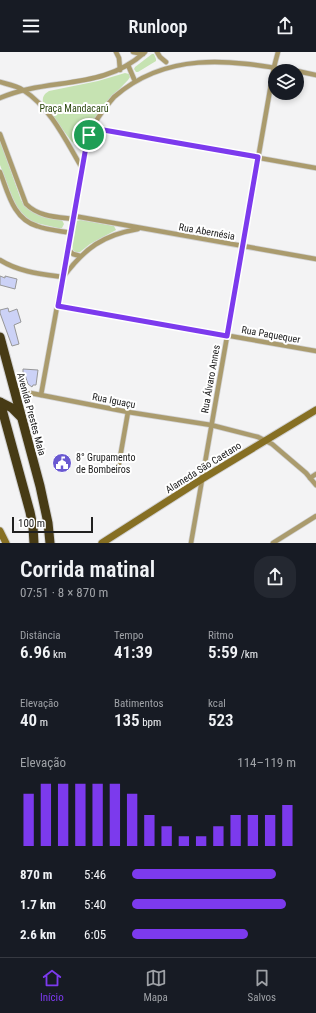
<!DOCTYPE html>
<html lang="pt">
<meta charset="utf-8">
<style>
:root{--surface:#171b24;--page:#242831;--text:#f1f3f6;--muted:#9ea1a6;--line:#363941;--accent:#7c3aed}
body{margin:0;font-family:"Roboto Condensed",sans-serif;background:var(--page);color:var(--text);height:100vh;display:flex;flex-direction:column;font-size:15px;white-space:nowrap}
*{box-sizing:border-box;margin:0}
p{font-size:13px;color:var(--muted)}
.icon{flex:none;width:22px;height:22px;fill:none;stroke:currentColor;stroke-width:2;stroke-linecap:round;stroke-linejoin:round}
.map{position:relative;height:491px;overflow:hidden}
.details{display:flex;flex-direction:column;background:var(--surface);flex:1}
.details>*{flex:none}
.controls{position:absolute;left:268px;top:12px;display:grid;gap:8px}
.controls a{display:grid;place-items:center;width:36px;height:36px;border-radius:50%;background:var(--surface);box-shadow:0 2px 6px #0003;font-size:20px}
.scale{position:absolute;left:12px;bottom:10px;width:81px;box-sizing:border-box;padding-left:4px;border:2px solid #202020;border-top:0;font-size:11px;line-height:14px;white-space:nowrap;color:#202020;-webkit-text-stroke:3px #fff;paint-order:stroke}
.pin{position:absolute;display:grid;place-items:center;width:34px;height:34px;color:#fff;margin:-17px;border:2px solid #fff;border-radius:50%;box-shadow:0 1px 4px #0007}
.round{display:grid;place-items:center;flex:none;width:42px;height:42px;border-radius:16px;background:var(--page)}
.head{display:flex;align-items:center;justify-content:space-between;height:68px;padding:0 20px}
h1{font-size:22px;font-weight:600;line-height:30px}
.stats{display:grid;grid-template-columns:repeat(3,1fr);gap:6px;height:68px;padding:4px 20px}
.stats div{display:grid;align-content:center}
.stats b{font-size:17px;font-weight:600}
.stats small{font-size:11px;font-weight:400}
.stats p{font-size:11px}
.chart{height:112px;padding:8px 20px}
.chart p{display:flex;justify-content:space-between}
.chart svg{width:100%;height:72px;margin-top:4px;stroke:var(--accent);stroke-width:6}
ul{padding:0 20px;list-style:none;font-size:13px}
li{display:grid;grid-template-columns:64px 48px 1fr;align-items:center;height:30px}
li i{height:10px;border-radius:5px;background:var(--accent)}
header{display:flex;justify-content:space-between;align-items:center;height:52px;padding:0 20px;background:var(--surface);font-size:18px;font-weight:600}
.tab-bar{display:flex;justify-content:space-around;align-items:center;height:56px;border-top:1px solid var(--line);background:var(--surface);font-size:11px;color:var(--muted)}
.tab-bar a{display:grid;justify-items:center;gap:2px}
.tab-bar .selected{color:var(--accent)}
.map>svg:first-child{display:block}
.green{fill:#c6e3b2}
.building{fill:#ccd2f6;stroke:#979798}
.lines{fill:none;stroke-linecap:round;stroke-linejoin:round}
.street-casing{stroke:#d1d1d2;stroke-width:6}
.secondary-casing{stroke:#d1d1d2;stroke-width:9}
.highway-casing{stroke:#d1d1d2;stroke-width:11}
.street{stroke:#aa9b6d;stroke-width:4.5}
.secondary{stroke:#866f23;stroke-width:7}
.highway{stroke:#473b15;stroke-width:9}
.route-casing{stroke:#fff;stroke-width:8}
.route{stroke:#7c3aed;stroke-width:5}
.labels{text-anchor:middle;stroke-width:4;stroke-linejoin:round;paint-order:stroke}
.park-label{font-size:10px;fill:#2c490f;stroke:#fff}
.street-label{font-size:10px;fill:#202020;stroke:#fff}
.poi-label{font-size:10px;fill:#202020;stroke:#fff;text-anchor:start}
</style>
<header><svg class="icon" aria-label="menu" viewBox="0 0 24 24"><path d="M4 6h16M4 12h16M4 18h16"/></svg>Runloop<svg class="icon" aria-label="share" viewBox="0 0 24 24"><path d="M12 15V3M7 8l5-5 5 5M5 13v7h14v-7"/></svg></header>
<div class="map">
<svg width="316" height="491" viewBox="0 0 316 491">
<rect width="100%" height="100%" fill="#f3f3f4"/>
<g class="green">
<polygon points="152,2 154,2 156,7 156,9 138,20 136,20 134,17 135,15"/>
<path d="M 125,21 L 129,22 L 130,25 L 128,28 L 106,51 L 90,73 L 80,91 L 76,92 L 72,90 L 43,51 C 42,45 44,42 49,39 L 98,29 Z"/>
<path d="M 0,88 L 21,148 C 32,165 44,163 62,168 L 64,172 L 62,176 L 58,176 L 32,170 L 28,167 L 18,157 L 13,147 L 0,113 Z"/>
<polygon points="81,168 114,174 116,178 90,192 80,200 75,200 73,198 72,194 75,172 76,169"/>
</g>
<g class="building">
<polygon points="0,224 5,226 5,224 17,227 15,237 0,233"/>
<polygon points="8,256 9,260 17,257 21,270 14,273 19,292 12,294 0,261 0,258"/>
<polygon points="23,317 38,318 36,333 33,333 32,335 28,332 25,323 23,320"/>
</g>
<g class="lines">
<g class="street-casing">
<g id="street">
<polyline points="116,0 119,6 120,18"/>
<polyline points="133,0 143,2"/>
<polyline points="157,0 160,5 166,10"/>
<polyline points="128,13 134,27"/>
<polyline points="297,19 316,23"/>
<path d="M 0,30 C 7,32 17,34 23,38 C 51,56 66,89 82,116"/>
<path d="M 0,46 C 48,25 103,39 145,0"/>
<polyline points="92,76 316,116"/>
<path d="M 0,82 L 26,152 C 39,165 57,165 74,167"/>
<path d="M 0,120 C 8,140 13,167 37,174 C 48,178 60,179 71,181"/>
<polyline points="74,164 316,207"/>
<polyline points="68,197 73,202 80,204"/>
<path d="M 0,208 C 19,220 41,222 63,225"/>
<path d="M 64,224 C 85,196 103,183 138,177"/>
<polyline points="58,254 316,299"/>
<polyline points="15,338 128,360 211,373 258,385 272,392 306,421 316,433"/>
<path d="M 41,343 L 87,89 C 92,72 103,58 114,45 C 166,0 227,7 294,19"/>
<polyline points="118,417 128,360"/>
<polyline points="310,426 316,422"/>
<polyline points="191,491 274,15 278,0"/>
<polyline points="273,491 316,464"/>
</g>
</g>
<g class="secondary-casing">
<g id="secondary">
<polyline points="0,479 6,491"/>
<polyline points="102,491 202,427 316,358"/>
</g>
</g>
<g class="highway-casing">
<g id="highway">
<polyline points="0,285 40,434 48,471 50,491"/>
<polyline points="0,350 30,460 33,475 34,491"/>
<polyline points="0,350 12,356 20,364"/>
</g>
</g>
<use href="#street" class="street"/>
<use href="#secondary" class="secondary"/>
<use href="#highway" class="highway"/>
</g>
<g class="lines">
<g class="route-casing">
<polygon id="route" points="92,76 258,105 227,284 58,254 87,89"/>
</g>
<use href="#route" class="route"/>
</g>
<defs>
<g id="civic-disc" transform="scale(1)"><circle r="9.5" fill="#6958d1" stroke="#fff"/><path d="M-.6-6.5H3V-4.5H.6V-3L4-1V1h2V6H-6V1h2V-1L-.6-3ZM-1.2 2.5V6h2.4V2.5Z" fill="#fff"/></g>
</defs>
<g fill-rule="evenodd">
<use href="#civic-disc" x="62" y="411"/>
</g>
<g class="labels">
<g class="park-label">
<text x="74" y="60">Praça Mandacarú</text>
</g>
<g class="street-label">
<text transform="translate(207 179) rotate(10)" y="4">Rua Abernésia</text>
<text transform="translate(271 282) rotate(10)" y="4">Rua Paquequer</text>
<text transform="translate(210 327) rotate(-80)" y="4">Rua Álvaro Annes</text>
<text transform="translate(114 348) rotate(11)" y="4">Rua Iguaçu</text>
<text transform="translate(32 362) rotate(75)" y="4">Avenida Prestes Maia</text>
<text transform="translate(203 415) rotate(-32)" y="4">Alameda São Caetano</text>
</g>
<g class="poi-label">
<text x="76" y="409">8° Grupamento<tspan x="76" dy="12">de Bombeiros</tspan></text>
</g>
</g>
</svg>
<div class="controls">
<a><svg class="icon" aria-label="layers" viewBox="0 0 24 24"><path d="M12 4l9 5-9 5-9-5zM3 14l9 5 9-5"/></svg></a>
</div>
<div class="scale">100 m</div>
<div class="pin" style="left:89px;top:83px;background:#1e9e55"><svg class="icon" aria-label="arrive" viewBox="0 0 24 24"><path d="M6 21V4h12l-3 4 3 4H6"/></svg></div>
</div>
<section class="details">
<div class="head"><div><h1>Corrida matinal</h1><p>07:51 · 8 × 870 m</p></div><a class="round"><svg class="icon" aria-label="share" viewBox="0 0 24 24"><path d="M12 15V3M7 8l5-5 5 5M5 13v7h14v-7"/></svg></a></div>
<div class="stats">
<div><p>Distância</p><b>6.96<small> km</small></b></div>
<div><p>Tempo</p><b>41:39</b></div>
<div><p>Ritmo</p><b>5:59<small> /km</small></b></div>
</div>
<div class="stats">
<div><p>Elevação</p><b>40<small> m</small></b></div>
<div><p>Batimentos</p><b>135<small> bpm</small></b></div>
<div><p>kcal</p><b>523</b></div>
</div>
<div class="chart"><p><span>Elevação</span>114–119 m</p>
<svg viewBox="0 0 160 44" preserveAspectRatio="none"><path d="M5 44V12M15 44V6M25 44V6M35 44V6M45 44V6M55 44V6M65 44V12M75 44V25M85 44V32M95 44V38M105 44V38M115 44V32M125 44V25M135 44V25M145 44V25M155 44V19"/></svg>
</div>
<ul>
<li><b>870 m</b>5:46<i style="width:88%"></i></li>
<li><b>1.7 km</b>5:40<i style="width:94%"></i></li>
<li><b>2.6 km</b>6:05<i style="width:71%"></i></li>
</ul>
</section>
<nav class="tab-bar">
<a class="selected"><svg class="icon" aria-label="home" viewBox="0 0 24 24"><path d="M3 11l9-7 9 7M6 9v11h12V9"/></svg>Início</a>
<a><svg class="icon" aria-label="map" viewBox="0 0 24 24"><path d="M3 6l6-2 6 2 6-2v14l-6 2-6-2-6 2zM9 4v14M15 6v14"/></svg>Mapa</a>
<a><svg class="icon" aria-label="saved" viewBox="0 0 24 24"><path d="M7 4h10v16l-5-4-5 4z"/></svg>Salvos</a>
</nav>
